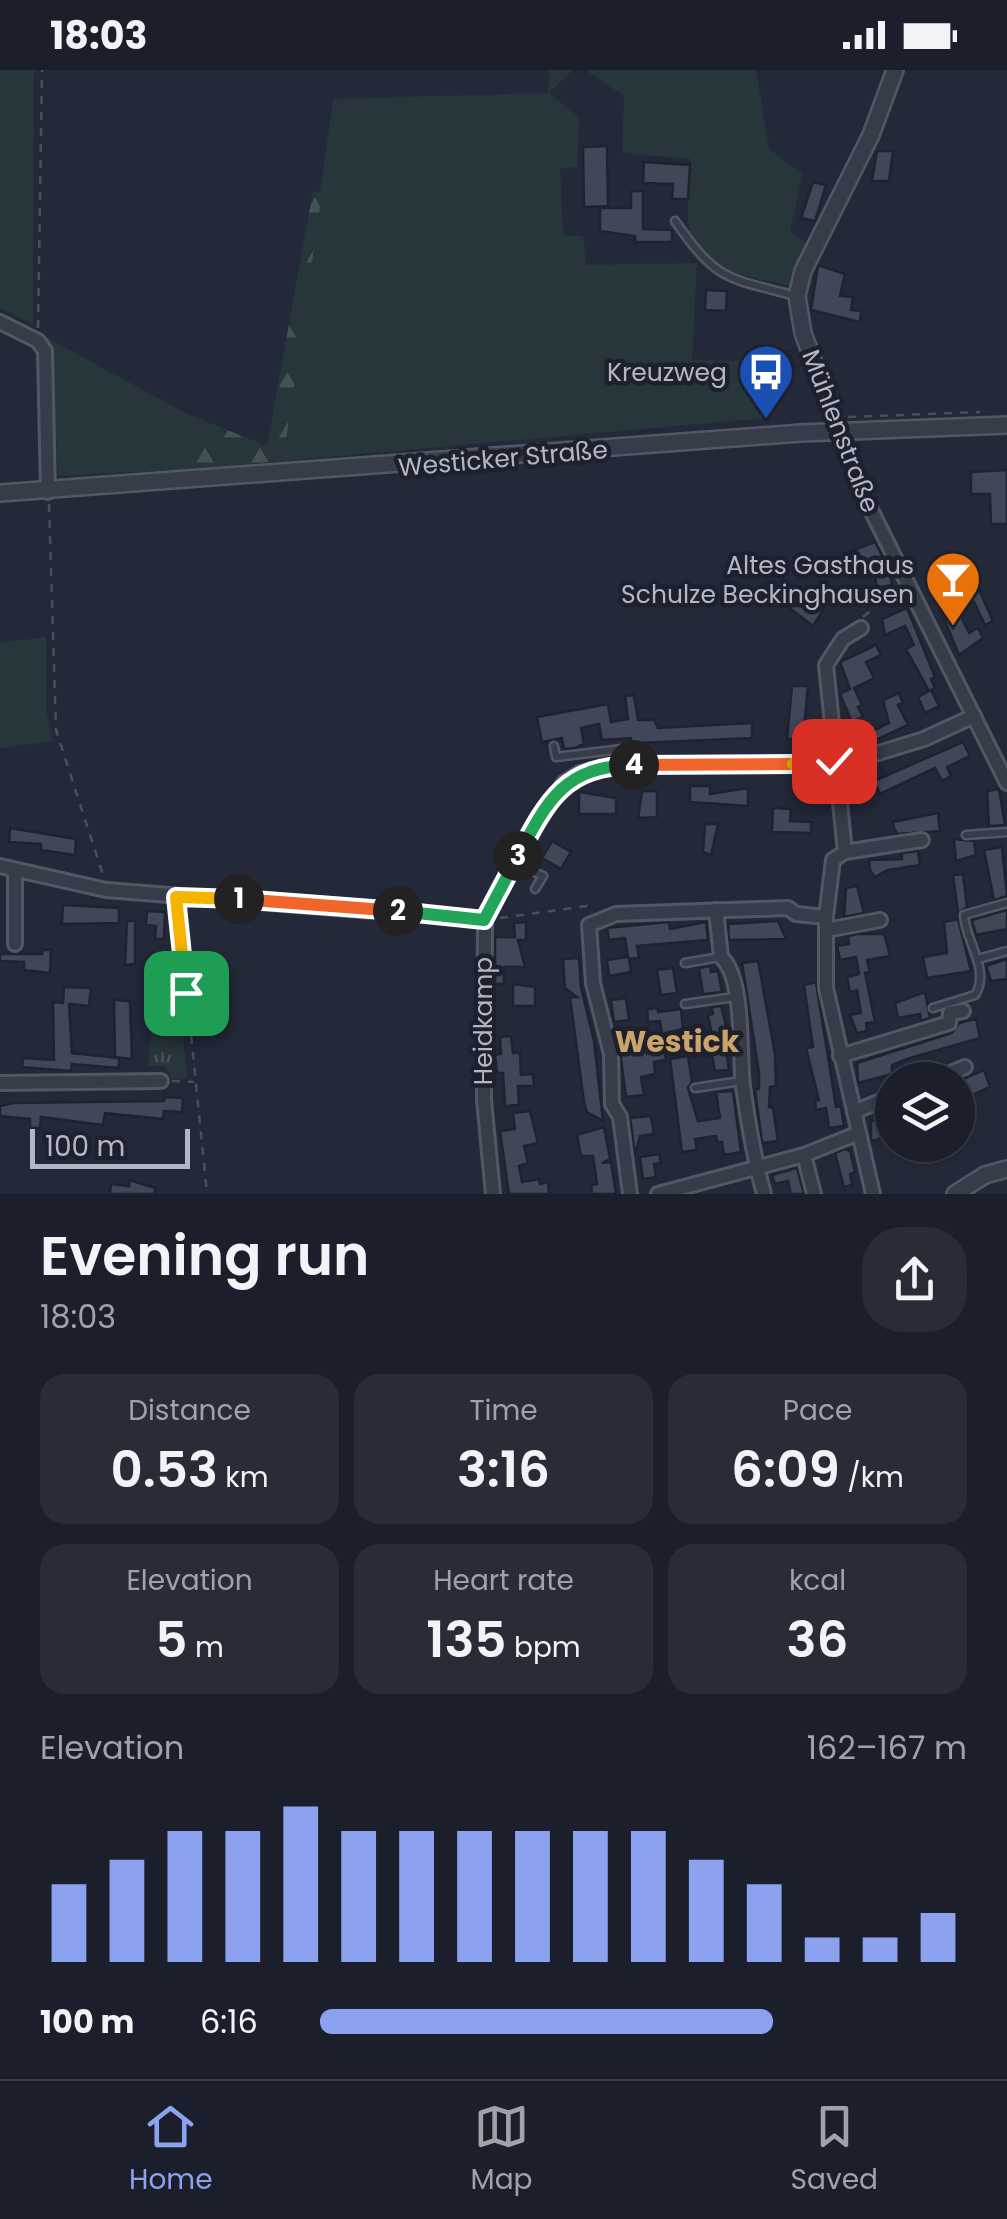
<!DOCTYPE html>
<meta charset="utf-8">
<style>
:root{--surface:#1b1f2b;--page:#282c37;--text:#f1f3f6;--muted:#a0a2a9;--line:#393d47;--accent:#8da2ef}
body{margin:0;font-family:Poppins,sans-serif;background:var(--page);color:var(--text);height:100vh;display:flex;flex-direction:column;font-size:38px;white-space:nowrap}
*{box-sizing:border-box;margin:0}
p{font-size:32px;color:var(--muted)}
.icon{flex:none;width:55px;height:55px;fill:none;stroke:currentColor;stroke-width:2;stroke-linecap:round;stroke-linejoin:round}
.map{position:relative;height:1124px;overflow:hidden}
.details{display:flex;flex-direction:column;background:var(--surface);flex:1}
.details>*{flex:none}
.fabs{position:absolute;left:875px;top:992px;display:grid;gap:20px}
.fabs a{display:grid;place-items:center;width:100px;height:100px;border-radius:50%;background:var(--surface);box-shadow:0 2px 8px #0004,0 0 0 2px var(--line);font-size:50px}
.scale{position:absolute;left:30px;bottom:25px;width:160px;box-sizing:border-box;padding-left:10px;border:5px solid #b3b7c5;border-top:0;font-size:28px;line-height:35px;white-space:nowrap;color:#b3b7c5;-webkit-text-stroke:8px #1d212e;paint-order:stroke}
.pin{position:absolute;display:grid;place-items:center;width:85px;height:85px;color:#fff;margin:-42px;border-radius:20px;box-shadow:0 5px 15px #0006}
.km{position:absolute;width:50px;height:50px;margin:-25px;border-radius:50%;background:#222;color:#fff;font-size:28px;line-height:50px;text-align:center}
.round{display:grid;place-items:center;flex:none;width:105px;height:105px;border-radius:40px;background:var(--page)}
.summary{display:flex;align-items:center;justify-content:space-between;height:170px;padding:0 40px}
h1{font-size:55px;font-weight:600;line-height:75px}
.figures{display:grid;grid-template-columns:repeat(3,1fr);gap:15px;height:170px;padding:10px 40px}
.figures div{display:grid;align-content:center;border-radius:25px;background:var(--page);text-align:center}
.figures b{font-size:50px;font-weight:600}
.figures small{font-size:28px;font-weight:400}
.figures p{font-size:28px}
.chart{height:280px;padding:20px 40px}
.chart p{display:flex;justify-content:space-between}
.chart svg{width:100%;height:180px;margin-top:10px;stroke:var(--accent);stroke-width:6}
ul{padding:0 40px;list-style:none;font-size:32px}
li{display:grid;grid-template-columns:160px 120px 1fr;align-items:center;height:75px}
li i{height:25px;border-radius:12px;background:var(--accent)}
.status{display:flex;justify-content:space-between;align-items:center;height:70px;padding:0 50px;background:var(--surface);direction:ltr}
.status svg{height:28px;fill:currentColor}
.tab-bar{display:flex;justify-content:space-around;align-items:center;height:140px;border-top:2px solid var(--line);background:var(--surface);font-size:28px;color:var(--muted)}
.tab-bar a{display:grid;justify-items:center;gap:5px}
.tab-bar .selected{color:var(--accent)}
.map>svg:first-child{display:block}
.grass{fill:#27363b}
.forest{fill:url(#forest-firs)}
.park{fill:url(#park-tufts)}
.building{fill:#404759;stroke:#1f2330;stroke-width:2.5}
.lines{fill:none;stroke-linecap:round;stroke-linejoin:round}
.service-casing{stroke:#535764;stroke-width:11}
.minor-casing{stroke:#535764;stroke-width:18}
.tertiary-casing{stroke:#535764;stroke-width:20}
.path{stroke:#455359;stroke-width:2.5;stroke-dasharray:8 8;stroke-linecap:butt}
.service{stroke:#373c49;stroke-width:6}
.minor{stroke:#373c49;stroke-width:12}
.tertiary{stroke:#373c49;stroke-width:15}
.split-1-casing{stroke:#fff;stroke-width:20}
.split-2-casing{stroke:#fff;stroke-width:20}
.split-3-casing{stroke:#fff;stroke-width:20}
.split-4-casing{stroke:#fff;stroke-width:20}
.split-5-casing{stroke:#fff;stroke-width:20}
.split-6-casing{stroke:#fff;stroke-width:20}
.split-1{stroke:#f5b400;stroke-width:12}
.split-2{stroke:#f0652b;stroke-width:12}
.split-3{stroke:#22a559;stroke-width:12}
.split-4{stroke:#22a559;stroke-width:12}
.split-5{stroke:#f0652b;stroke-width:12}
.split-6{stroke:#f5b400;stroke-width:12}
.labels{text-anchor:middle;stroke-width:9;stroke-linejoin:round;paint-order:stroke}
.poi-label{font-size:25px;fill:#b3b7c5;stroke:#1d212e;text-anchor:end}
.street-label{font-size:25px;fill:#b3b7c5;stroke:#1d212e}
.quarter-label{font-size:30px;font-weight:bold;fill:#cca467;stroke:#1d212e}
</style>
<div class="status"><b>18:03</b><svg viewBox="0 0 49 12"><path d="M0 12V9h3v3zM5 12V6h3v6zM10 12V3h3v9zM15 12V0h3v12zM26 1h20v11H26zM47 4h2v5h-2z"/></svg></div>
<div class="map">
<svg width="1007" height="1124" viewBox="0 0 1007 1124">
<defs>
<pattern id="forest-firs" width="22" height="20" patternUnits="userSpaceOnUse" patternTransform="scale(2.5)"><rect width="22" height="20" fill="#27363b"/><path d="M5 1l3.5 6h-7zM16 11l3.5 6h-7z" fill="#445156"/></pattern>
<pattern id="park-tufts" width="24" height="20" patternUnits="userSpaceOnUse" patternTransform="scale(2.5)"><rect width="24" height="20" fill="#27363b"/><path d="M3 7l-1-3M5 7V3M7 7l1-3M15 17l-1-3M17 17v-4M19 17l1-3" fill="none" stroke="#445156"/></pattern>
</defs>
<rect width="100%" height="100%" fill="#242939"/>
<g class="grass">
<polygon points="0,0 34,0 33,254 0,238"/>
<polygon points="550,0 573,0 549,23 579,47 577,97 560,98 563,165 583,166 586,195 697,193 692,290 749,291 767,348 283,391 333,29 548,23"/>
<path d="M 585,0 L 756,0 L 769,79 L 802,104 L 790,162 L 808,174 L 792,216 C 758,208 700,204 690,162 C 685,141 691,111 691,89 L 622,83 L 624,26 Z"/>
<polygon points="44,266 187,344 190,399 58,406 52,280"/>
<polygon points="46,567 46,640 53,671 0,678 0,573"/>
</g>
<polygon class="forest" points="313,121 322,123 283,391 190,399 187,344 267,376"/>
<polygon class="park" points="155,924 179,924 187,1008 172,1009 165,996 148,996"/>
<g class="building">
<polygon points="607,76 608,136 584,137 583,77"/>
<polygon points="877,81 893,81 889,111 872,111"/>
<polygon points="644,92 690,95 688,129 672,129 673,114 643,113"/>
<polygon points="813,112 826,115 815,151 801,148"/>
<polygon points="631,121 643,121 643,159 672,160 672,172 635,172 635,166 600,161 600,138 631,138"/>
<polygon points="818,195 845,204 840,226 853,227 851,240 861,241 860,252 811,240"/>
<polygon points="706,220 727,221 726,241 705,240"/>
<polygon points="788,281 795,297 777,303 771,288"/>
<polygon points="1007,400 1007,454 991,454 990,424 971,424 971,402"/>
<polygon points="875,472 889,499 892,515 877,518 874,501 862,503 860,493 849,497 844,484"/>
<polygon points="975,511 993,551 985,555 974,532 958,540 969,563 978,558 983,568 959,585 934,524"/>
<polygon points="825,513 828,522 813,527 826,535 813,556 787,536 805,536 818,516"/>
<polygon points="907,538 935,607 931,609 935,618 931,620 939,636 925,643 918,627 929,621 906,579 914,575 905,556 885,565 882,549"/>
<polygon points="876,575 881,585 866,592 874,608 854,618 862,635 858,637 863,647 856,650 864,666 849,673 842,656 852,652 840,624 850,619 840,592"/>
<polygon points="792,616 808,616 803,669 787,669"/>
<polygon points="899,623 903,633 898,635 908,655 874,671 870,662 889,653 883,630"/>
<polygon points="634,625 638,650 654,650 658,658 752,653 752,668 641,673 643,683 633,684 631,668 602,670 599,654 581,658 584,674 575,678 564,679 562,668 542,672 537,647 608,634 611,652 628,649 625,626"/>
<polygon points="963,672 970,686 947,697 951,706 942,711 935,698 880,724 874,711"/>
<polygon points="690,716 710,716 710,724 748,718 748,736 690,732"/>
<polygon points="999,719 1005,755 989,756 987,721"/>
<polygon points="642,721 657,721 657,747 638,748"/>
<polygon points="579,722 616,728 616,744 579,744"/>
<polygon points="773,738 791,739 790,751 811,752 811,763 772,762"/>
<polygon points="938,743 940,761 897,764 894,758 893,752"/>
<polygon points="705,754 718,754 711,785 703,782"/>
<polygon points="10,758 76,769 75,785 41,780 41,774 9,772"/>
<polygon points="954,769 974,771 976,785 956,791"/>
<polygon points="552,771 571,782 561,799 542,788"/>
<polygon points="1002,777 1007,826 994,830 984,780"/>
<polygon points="918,781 920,795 888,800 875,807 870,800 869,790 902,789 902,783"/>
<polygon points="963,804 967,837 958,843 953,805"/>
<polygon points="857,816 864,843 844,847 846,818"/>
<polygon points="63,835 119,838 119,853 62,854"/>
<polygon points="1007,840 1007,859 976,865 972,850"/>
<polygon points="147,841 165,842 164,869 155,869 156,856 146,855"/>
<polygon points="958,849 971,901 927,908 923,887 947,883 944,852"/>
<polygon points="127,851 135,851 135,894 125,895"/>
<polygon points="778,851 786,869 729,870 728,854"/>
<polygon points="526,852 526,870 518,870 525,897 504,897 504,914 495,914 495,867 515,867 514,853"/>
<polygon points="669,852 670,859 706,852 708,870 637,876 639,888 629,889 631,902 609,906 607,890 628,887 625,868 609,870 607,858"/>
<polygon points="857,864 884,864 890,886 867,890 870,902 865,903 875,952 866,953 867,961 857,963 850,945 861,943 857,920 850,922 847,907 859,904 856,887 840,890 837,876 849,874 848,866"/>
<polygon points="42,880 51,880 50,903 24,900 24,892 0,891 0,884 42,884"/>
<polygon points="162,887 166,918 153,918 153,913 148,913 146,888"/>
<polygon points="579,888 581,917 594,971 603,1051 587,1042 584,1032 570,927 577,927 565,918 563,889"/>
<polygon points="1007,889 1007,909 991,911 986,896"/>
<polygon points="758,891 775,984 776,1016 770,1017 769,1037 773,1038 778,1071 762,1073 755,1019 759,1019 759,1003 742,893"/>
<polygon points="710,896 711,902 718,901 722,922 703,924 699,898"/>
<polygon points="673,898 677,923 661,925 657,900"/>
<polygon points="816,912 836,1037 841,1036 844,1056 829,1058 826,1038 816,1040 815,1031 819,1030 806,978 813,977 804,915"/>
<polygon points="513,914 535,917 535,936 513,936"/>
<polygon points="64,917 91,918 89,936 69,934 72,983 119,988 119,998 72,994 71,1001 22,997 23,988 54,990 53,932 63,933"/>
<polygon points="925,922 930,948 921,951 920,944 898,948 895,933"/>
<polygon points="626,928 629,950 614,952 611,930"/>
<polygon points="114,930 130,931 132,989 115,987"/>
<polygon points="721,936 728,963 690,970 712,965 708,945 713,944 712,937"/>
<polygon points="658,938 658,942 681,939 683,959 662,964 660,951 648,952 647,939"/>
<polygon points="976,949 980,968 910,988 892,995 892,1004 858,1013 857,993 952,963 959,953"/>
<polygon points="644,961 647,983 662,966 666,990 654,992 655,1004 641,1007 644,1025 626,1027 619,974 635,972 634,962"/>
<polygon points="511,966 513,983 520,983 521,1005 533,1004 534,1016 518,1016 519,1035 505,1036 503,1003 497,1003 495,985 501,984 500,967"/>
<polygon points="726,980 729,1000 715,1001 712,985 692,987"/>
<polygon points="688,986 692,1012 688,1018 698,1051 720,1048 716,1022 733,1021 741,1082 724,1085 722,1072 717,1072 716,1066 695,1069 697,1080 682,1082 670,989"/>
<polygon points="984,1000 990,1017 958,1032 958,1011"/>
<polygon points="165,1027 183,1028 182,1042 164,1041 163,1049 105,1043 103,1055 41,1047 40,1058 30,1058 30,1049 0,1046 0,1036 13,1033 164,1031"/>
<polygon points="530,1041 538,1073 524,1076 528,1093 519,1096 522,1112 539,1109 540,1114 548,1112 549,1124 509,1124 500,1061 515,1059 513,1043"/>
<polygon points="651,1046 654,1064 640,1066 635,1085 630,1048"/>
<polygon points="892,1046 892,1066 871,1071 871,1051"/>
<polygon points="604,1057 610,1089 602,1093 611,1092 616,1124 592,1124 591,1115 597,1114 593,1086 581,1086 577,1065"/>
<polygon points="845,1079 850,1081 855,1102 850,1104 852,1115 844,1117 835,1083"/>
<polygon points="659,1084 661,1093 654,1094 656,1107 643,1109 640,1087"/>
<polygon points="797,1098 804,1124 791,1124 788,1111 775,1114 772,1105"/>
<polygon points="129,1110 155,1118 155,1124 110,1124 111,1114 129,1116"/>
</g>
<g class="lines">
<g class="service-casing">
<g id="service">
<path d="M 675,151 C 718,212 725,207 796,226"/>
<polyline points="554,676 556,687 622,679"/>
<polyline points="966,765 1007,762"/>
<polyline points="515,793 543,806 535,819"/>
<polyline points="978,889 1007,881"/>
<polyline points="685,893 720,887"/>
<polyline points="685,934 735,927"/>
<path d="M 933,938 L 975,925 C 991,900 965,871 964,845 L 1007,833"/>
<polyline points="691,977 739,970"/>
<polyline points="695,1018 741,1011"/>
</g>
</g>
<g class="minor-casing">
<g id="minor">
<polyline points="0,252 38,271 45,281 48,422"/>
<polyline points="839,361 865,428 1007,713"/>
<polyline points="861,558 843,569 826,595 845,782 833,790 826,847 826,918 873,1124"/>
<polyline points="845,782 922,770"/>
<polyline points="0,796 106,820 485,850"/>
<polyline points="176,827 186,923"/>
<path d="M 716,840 L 721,887 C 745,908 739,984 743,1016 C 748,1052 754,1089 764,1124"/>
<polyline points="826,860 880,850"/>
<polyline points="15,874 15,800"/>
<polyline points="840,986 949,953 950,943 963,941"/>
<polyline points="933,1010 965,997"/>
<polyline points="0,1013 161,1011"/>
<polyline points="854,1042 892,1026"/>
<polyline points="804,1085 814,1124"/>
<polyline points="493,1124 484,1030 485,850 522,776 564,713 580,703 619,695 804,694 872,685 924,669 974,646"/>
<polyline points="630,1124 620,1047 612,1034 611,984 593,913 589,855 616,844 788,838 796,844 826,847"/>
<polyline points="658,1124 804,1085 859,1063"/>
</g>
</g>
<g class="tertiary-casing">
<g id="tertiary">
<polyline points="839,361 803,263 797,226 803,201 871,65 895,0"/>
<polyline points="0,423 801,363 1007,355"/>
<polyline points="955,1124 985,1105 1007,1099"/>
</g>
</g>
<g class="path">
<polyline points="38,258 42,0"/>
<polyline points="848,347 980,342"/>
<polyline points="49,434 56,660 104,808"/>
<polyline points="863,547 900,518"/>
<polyline points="500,848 587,836 592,843"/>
<polyline points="188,934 207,1124"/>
<polyline points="172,1011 194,1012"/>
</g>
<use href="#service" class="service"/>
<use href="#minor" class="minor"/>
<use href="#tertiary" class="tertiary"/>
</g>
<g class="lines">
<g class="split-1-casing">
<polyline id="split-1" points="186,923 176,827 239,829"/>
</g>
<g class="split-2-casing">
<polyline id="split-2" points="239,829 398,841"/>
</g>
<g class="split-3-casing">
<polyline id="split-3" points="398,841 484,850 518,786"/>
</g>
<g class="split-4-casing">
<path id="split-4" d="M 518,786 C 548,729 565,696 634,695"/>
</g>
<g class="split-5-casing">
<polyline id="split-5" points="634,695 793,694"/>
</g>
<g class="split-6-casing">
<polyline id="split-6" points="793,694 834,691"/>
</g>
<use href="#split-1" class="split-1"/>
<use href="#split-2" class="split-2"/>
<use href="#split-3" class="split-3"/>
<use href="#split-4" class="split-4"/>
<use href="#split-5" class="split-5"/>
<use href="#split-6" class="split-6"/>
</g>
<defs>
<g id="bus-pin" transform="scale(2.875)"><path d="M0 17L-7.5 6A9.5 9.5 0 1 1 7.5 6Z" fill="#1a4fb4" stroke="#1d212e"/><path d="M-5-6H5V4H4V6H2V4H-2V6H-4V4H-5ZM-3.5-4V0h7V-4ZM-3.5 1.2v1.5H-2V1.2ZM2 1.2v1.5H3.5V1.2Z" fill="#fff"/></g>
<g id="bar-pin" transform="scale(2.875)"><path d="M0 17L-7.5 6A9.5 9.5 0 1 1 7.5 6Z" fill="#e8710a" stroke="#1d212e"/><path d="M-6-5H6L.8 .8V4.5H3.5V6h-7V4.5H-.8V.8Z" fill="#fff"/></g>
</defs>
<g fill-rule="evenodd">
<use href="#bus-pin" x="766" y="302"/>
<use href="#bar-pin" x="953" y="509"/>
</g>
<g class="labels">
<g class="poi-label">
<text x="727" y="311">Kreuzweg</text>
<text x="914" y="504">Altes Gasthaus<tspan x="914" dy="29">Schulze Beckinghausen</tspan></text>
</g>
<g class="street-label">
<text transform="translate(841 361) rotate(69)" y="9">Mühlenstraße</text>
<text transform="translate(503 388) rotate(-5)" y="9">Westicker Straße</text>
<text transform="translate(483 951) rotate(-90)" y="9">Heidkamp</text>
</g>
<g class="quarter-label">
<text x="677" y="982">Westick</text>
</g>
</g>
</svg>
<div class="fabs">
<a><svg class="icon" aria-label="layers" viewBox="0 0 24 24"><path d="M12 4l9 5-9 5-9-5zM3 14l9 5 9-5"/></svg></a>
</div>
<div class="scale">100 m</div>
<div class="pin" style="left:186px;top:923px;background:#1e9e55"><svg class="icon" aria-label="arrive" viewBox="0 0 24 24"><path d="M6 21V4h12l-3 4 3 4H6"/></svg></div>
<div class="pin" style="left:834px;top:691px;background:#d93025"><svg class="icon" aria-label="check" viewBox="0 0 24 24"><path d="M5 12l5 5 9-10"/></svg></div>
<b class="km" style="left:239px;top:829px">1</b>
<b class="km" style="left:398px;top:841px">2</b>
<b class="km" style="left:518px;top:786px">3</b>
<b class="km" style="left:634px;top:695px">4</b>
</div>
<section class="details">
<div class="summary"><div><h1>Evening run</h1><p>18:03</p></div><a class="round"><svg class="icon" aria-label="share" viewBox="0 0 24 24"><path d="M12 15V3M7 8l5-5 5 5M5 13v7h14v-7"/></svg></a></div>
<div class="figures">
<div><p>Distance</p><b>0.53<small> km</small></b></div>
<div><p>Time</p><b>3:16</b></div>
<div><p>Pace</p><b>6:09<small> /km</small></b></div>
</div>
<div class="figures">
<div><p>Elevation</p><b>5<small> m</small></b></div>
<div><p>Heart rate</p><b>135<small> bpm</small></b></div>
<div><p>kcal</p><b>36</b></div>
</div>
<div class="chart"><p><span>Elevation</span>162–167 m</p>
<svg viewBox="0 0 160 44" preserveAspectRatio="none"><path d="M5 44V25M15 44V19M25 44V12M35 44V12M45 44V6M55 44V12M65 44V12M75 44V12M85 44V12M95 44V12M105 44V12M115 44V19M125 44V25M135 44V38M145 44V38M155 44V32"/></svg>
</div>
<ul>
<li><b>100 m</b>6:16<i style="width:70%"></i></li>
</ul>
</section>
<nav class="tab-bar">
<a class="selected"><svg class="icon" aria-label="home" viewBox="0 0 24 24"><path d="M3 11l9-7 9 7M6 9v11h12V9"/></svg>Home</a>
<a><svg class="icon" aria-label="map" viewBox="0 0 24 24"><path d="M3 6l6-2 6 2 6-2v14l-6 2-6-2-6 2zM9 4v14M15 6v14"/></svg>Map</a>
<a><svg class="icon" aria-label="saved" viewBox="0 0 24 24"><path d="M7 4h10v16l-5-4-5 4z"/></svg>Saved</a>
</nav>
